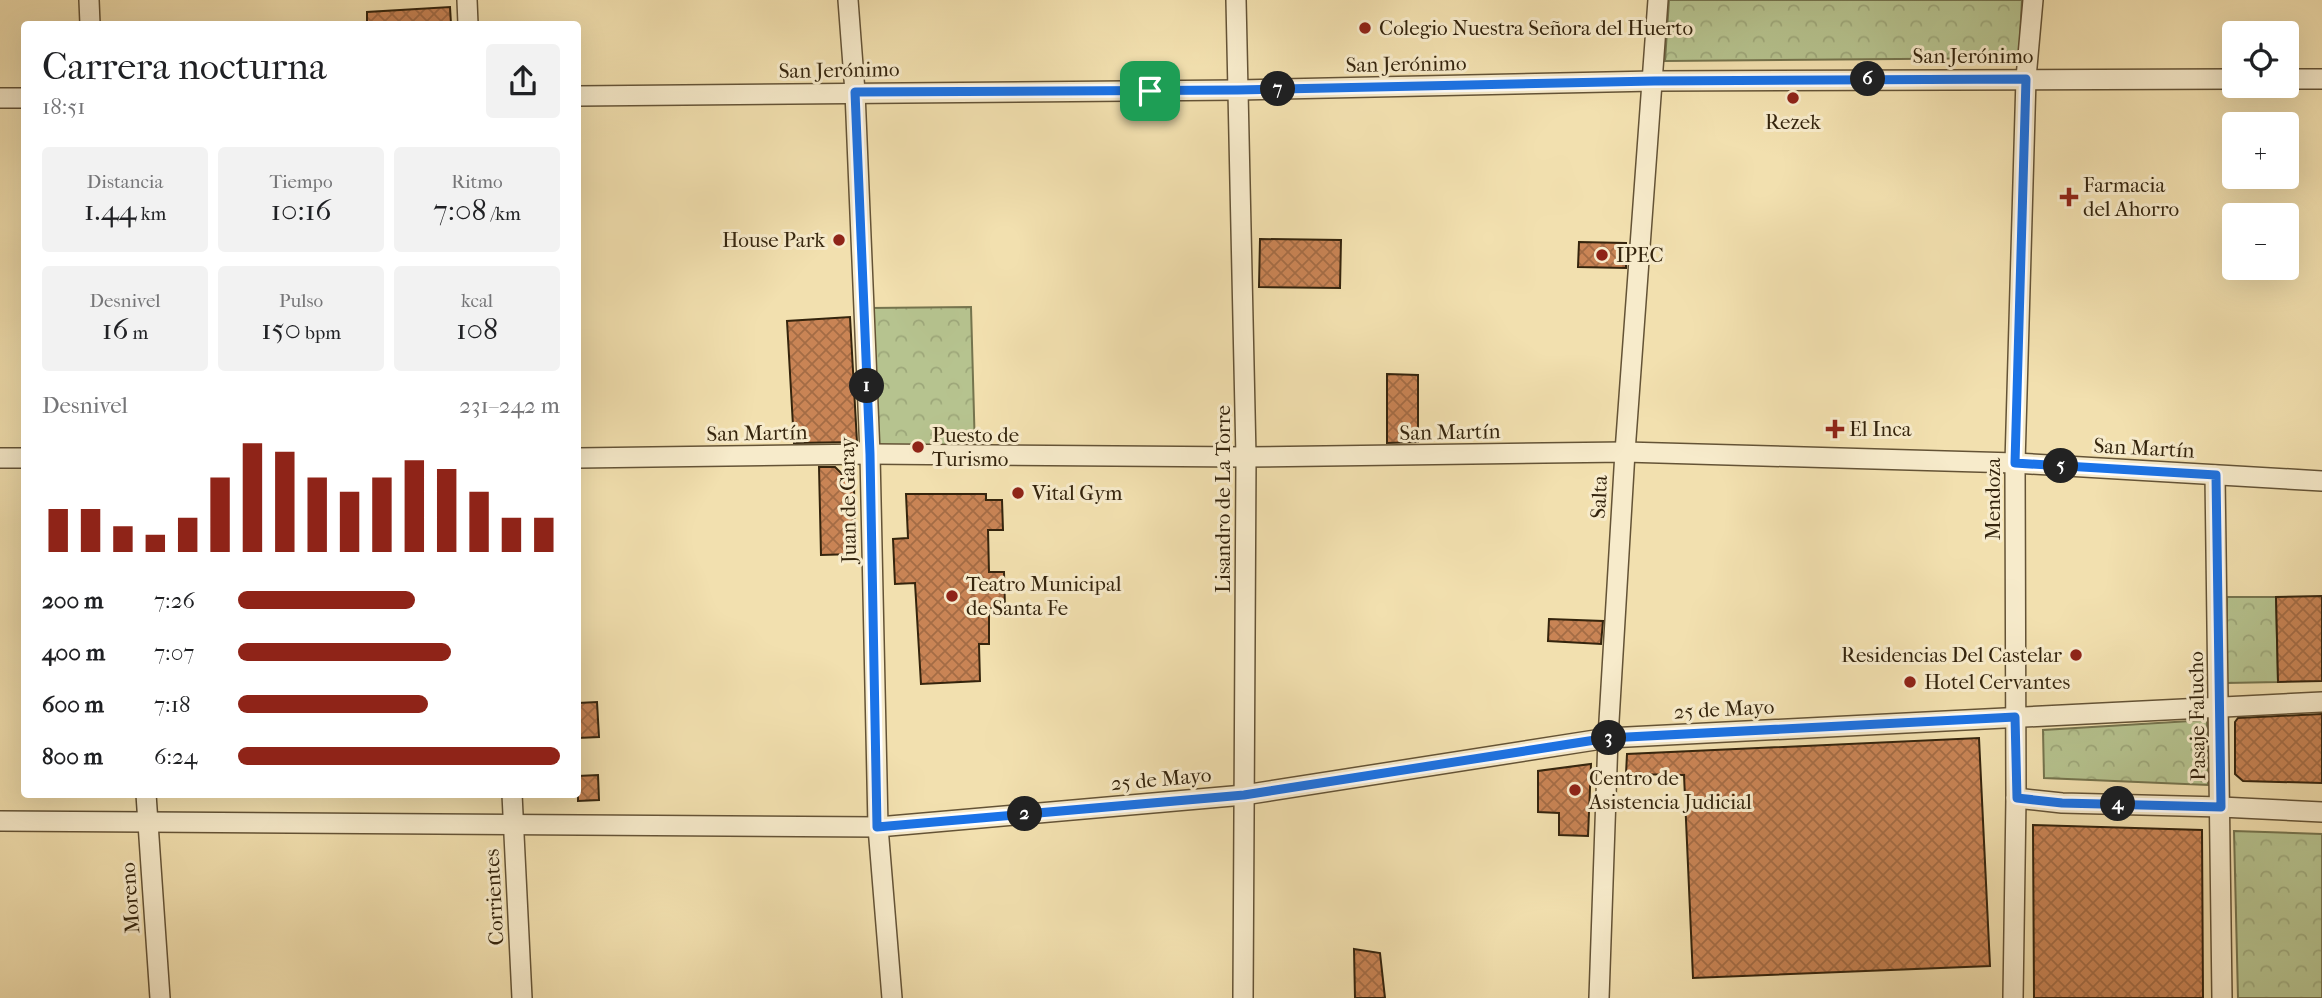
<!DOCTYPE html>
<html lang="es">
<meta charset="utf-8">
<style>
:root{--surface:#fff;--page:#f2f2f2;--text:#202124;--muted:#757577;--accent:#8f2418}
body{margin:0;font-family:"IM FELL French Canon",serif;background:var(--page);color:var(--text);height:100vh;display:flex;flex-direction:column;font-size:26px;white-space:nowrap}
*{box-sizing:border-box;margin:0}
p{font-size:23px;color:var(--muted)}
.icon{flex:none;width:38px;height:38px;fill:none;stroke:currentColor;stroke-width:2;stroke-linecap:round;stroke-linejoin:round}
.map{position:relative;flex:1;overflow:hidden}
.side{position:absolute;left:21px;top:21px;width:560px;height:777px;display:flex;flex-direction:column;background:var(--surface);border-radius:7px;box-shadow:0 7px 28px #0002}
.side>*{flex:none}
.controls{position:absolute;left:2222px;top:21px;display:grid;gap:14px}
.controls a{display:grid;place-items:center;width:77px;height:77px;border-radius:7px;background:var(--surface);box-shadow:0 7px 28px #0002;font-size:35px}
.pin{position:absolute;display:grid;place-items:center;width:60px;height:60px;color:#fff;margin:-30px;border-radius:14px;box-shadow:0 4px 10px #0006}
.km{position:absolute;width:35px;height:35px;margin:-18px;border-radius:50%;background:#222;color:#fff;font-size:19px;line-height:35px;text-align:center}
.round{display:grid;place-items:center;flex:none;width:74px;height:74px;border-radius:7px;background:var(--page)}
.overview{display:flex;align-items:center;justify-content:space-between;height:119px;padding:0 21px}
h1{font-size:38px;font-weight:600;line-height:52px}
.figures{display:grid;grid-template-columns:repeat(3,1fr);gap:10px;height:119px;padding:7px 21px}
.figures div{display:grid;align-content:center;border-radius:7px;background:var(--page);text-align:center}
.figures b{font-size:30px;font-weight:600}
.figures small{font-size:19px;font-weight:400}
.figures p{font-size:19px}
.chart{height:196px;padding:14px 21px}
.chart p{display:flex;justify-content:space-between}
.chart svg{width:100%;height:126px;margin-top:7px;stroke:var(--accent);stroke-width:6}
ul{padding:0 21px;list-style:none;font-size:23px}
li{display:grid;grid-template-columns:112px 84px 1fr;align-items:center;height:52px}
li i{height:18px;border-radius:9px;background:var(--accent)}
.map>svg:first-child{display:block}
.park{fill:url(#park-crowns);stroke:#75744e;stroke-width:2}
.building{fill:url(#building-cross-hatch);stroke:#34240d;stroke-width:2}
.lines{fill:none;stroke-linecap:round;stroke-linejoin:round}
.minor-casing{stroke:#645336;stroke-width:22}
.minor{stroke:#f7ebcb;stroke-width:19}
.route-casing{stroke:#fff;stroke-width:14}
.route{stroke:#1a73e8;stroke-width:9}
.poi-dot{fill:#8f2418;stroke:#f7ebcb;stroke-width:2.5}
.labels{text-anchor:middle;stroke-width:6;stroke-linejoin:round;paint-order:stroke}
.poi-label{font-size:21px;fill:#34240d;stroke:#f7ebcb;text-anchor:start}
.street-label{font-size:21px;fill:#34240d;stroke:#f7ebcb}
</style>
<div class="map">
<svg width="2322" height="998" viewBox="0 0 2322 998">
<defs>
<pattern id="park-crowns" width="20" height="18" patternUnits="userSpaceOnUse" patternTransform="scale(1.75)"><rect width="20" height="18" fill="#b6c38f"/><path d="M2 6a3 3 0 1 1 6 0M12 15a3 3 0 1 1 6 0" fill="none" stroke="#9da77a"/></pattern>
<pattern id="building-cross-hatch" width="8" height="8" patternUnits="userSpaceOnUse" patternTransform="scale(1.75)"><rect width="8" height="8" fill="#c98455"/><path d="M0 0l8 8M0 8l8-8" fill="none" stroke="#a46c45"/></pattern>
</defs>
<rect width="100%" height="100%" fill="#f2e0af"/>
<filter id="stains"><feTurbulence type="fractalNoise" baseFrequency=".00286" numOctaves="4"/><feColorMatrix values="0 0 0 0 .2 0 0 0 0 .09 0 0 0 0 .02 0 0 0 .5 -.17"/></filter>
<radialGradient id="worn" r=".72"><stop offset=".6" stop-color="#630" stop-opacity="0"/><stop offset="1" stop-color="#630" stop-opacity=".3"/></radialGradient>
<g class="park">
<polygon points="1669,0 2022,0 2019,58 1665,61"/>
<polygon points="971,307 975,451 874,451 869,308"/>
<polygon points="2227,597 2276,597 2278,682 2227,683"/>
<polygon points="2207,720 2208,785 2044,778 2043,730"/>
<polygon points="2234,831 2322,834 2322,998 2238,998"/>
</g>
<g class="building">
<polygon points="450,7 451,24 367,24 367,12"/>
<polygon points="1260,239 1341,240 1340,288 1259,287"/>
<polygon points="1579,242 1626,243 1626,268 1578,267"/>
<polygon points="850,317 857,442 794,443 787,321"/>
<polygon points="1387,374 1418,375 1418,442 1387,443"/>
<polygon points="819,467 835,467 854,486 855,554 821,555"/>
<polygon points="906,494 986,494 986,500 1002,500 1003,530 988,530 989,572 1004,572 1005,608 989,608 989,644 979,644 980,681 921,684 915,583 895,584 893,539 908,538"/>
<polygon points="2322,596 2322,681 2278,682 2276,597"/>
<polygon points="1549,619 1603,621 1601,644 1548,641"/>
<polygon points="597,702 599,737 578,738 578,703"/>
<polygon points="2322,714 2322,783 2243,781 2235,774 2235,722 2238,718"/>
<polygon points="1979,738 1990,966 1693,978 1684,775 1626,774 1627,754"/>
<polygon points="1591,764 1588,836 1559,835 1559,813 1538,812 1538,771"/>
<polygon points="598,775 599,800 578,801 578,776"/>
<polygon points="2033,825 2202,830 2203,998 2034,998"/>
<polygon points="1354,949 1380,953 1385,998 1355,998"/>
</g>
<g class="lines">
<g class="minor-casing">
<g id="minor">
<polyline points="89,0 90,24"/>
<polyline points="467,0 468,24"/>
<polyline points="848,0 855,92 870,454 878,827 892,998"/>
<polyline points="1236,0 1246,457 1243,998"/>
<polyline points="2287,79 2322,79"/>
<polyline points="578,96 1239,90 1654,81 2235,79"/>
<polyline points="0,98 24,98"/>
<polyline points="0,458 24,458"/>
<polyline points="578,458 870,454 1246,457 1625,452 2015,463 2322,481"/>
<polyline points="2215,475 2222,998"/>
<polyline points="146,794 160,998"/>
<polyline points="512,794 522,998"/>
<polyline points="2016,798 2062,803 2221,807 2322,812"/>
<polyline points="0,821 878,827 1244,795 1608,738 2322,702"/>
<polyline points="1599,998 1608,738 1625,452 1658,0"/>
<polyline points="2013,998 2016,798 2015,463 2026,78 2033,0"/>
</g>
</g>
<use href="#minor" class="minor"/>
</g>
<g class="lines">
<g class="route-casing">
<polygon id="route" points="2026,79 2015,463 2216,475 2221,807 2062,803 2017,798 2015,717 1608,738 1244,795 877,827 870,454 855,92 1238,90 1654,81"/>
</g>
<use href="#route" class="route"/>
</g>
<g class="poi-dot">
<circle cx="1365" cy="28" r="7"/>
<circle cx="1793" cy="98" r="7"/>
<path d="M2065.5 186.5h7v7h7v7h-7v7h-7v-7h-7v-7h7z"/>
<circle cx="839" cy="240" r="7"/>
<circle cx="1602" cy="255" r="7"/>
<path d="M1831.5 418.5h7v7h7v7h-7v7h-7v-7h-7v-7h7z"/>
<circle cx="918" cy="447" r="7"/>
<circle cx="1018" cy="493" r="7"/>
<circle cx="952" cy="596" r="7"/>
<circle cx="2076" cy="655" r="7"/>
<circle cx="1910" cy="682" r="7"/>
<circle cx="1575" cy="790" r="7"/>
</g>
<g class="labels">
<g class="poi-label">
<text x="1379" y="35">Colegio Nuestra Señora del Huerto</text>
<text x="1793" y="129" text-anchor="middle">Rezek</text>
<text x="2083" y="192">Farmacia<tspan x="2083" dy="24">del Ahorro</tspan></text>
<text x="825" y="247" text-anchor="end">House Park</text>
<text x="1616" y="262">IPEC</text>
<text x="1849" y="436">El Inca</text>
<text x="932" y="442">Puesto de<tspan x="932" dy="24">Turismo</tspan></text>
<text x="1032" y="500">Vital Gym</text>
<text x="966" y="591">Teatro Municipal<tspan x="966" dy="24">de Santa Fe</tspan></text>
<text x="2062" y="662" text-anchor="end">Residencias Del Castelar</text>
<text x="1924" y="689">Hotel Cervantes</text>
<text x="1589" y="785">Centro de<tspan x="1589" dy="24">Asistencia Judicial</tspan></text>
</g>
<g class="street-label">
<text x="1973" y="63">San Jerónimo</text>
<text transform="translate(1406 64) rotate(-1)" y="7">San Jerónimo</text>
<text transform="translate(839 70) rotate(-1)" y="7">San Jerónimo</text>
<text transform="translate(1450 432) rotate(-1)" y="7">San Martín</text>
<text transform="translate(757 433) rotate(-1)" y="7">San Martín</text>
<text transform="translate(2144 448) rotate(3)" y="7">San Martín</text>
<text transform="translate(1599 497) rotate(-87)" y="7">Salta</text>
<text transform="translate(1223 499) rotate(-90)" y="7">Lisandro de La Torre</text>
<text transform="translate(1993 499) rotate(-90)" y="7">Mendoza</text>
<text transform="translate(848 500) rotate(-91)" y="7">Juan de Garay</text>
<text transform="translate(1724 709) rotate(-3)" y="7">25 de Mayo</text>
<text transform="translate(2197 716) rotate(-91)" y="7">Pasaje Falucho</text>
<text transform="translate(1161 779) rotate(-5)" y="7">25 de Mayo</text>
<text transform="translate(494 897) rotate(-93)" y="7">Corrientes</text>
<text transform="translate(130 898) rotate(-94)" y="7">Moreno</text>
</g>
</g>
<rect width="100%" height="100%" filter="url(#stains)"/>
<rect width="100%" height="100%" fill="url(#worn)"/>
</svg>
<div class="controls">
<a><svg class="icon" aria-label="locate" viewBox="0 0 24 24"><circle cx="12" cy="12" r="6"/><path d="M12 2v4M12 18v4M2 12h4M18 12h4"/></svg></a>
<a>+</a>
<a>−</a>
</div>
<div class="pin" style="left:1150px;top:91px;background:#1e9e55"><svg class="icon" aria-label="arrive" viewBox="0 0 24 24"><path d="M6 21V4h12l-3 4 3 4H6"/></svg></div>
<b class="km" style="left:867px;top:386px">1</b>
<b class="km" style="left:1025px;top:814px">2</b>
<b class="km" style="left:1609px;top:738px">3</b>
<b class="km" style="left:2118px;top:804px">4</b>
<b class="km" style="left:2061px;top:466px">5</b>
<b class="km" style="left:1868px;top:79px">6</b>
<b class="km" style="left:1278px;top:89px">7</b>
<section class="side">
<div class="overview"><div><h1>Carrera nocturna</h1><p>18:51</p></div><a class="round"><svg class="icon" aria-label="share" viewBox="0 0 24 24"><path d="M12 15V3M7 8l5-5 5 5M5 13v7h14v-7"/></svg></a></div>
<div class="figures">
<div><p>Distancia</p><b>1.44<small> km</small></b></div>
<div><p>Tiempo</p><b>10:16</b></div>
<div><p>Ritmo</p><b>7:08<small> /km</small></b></div>
</div>
<div class="figures">
<div><p>Desnivel</p><b>16<small> m</small></b></div>
<div><p>Pulso</p><b>150<small> bpm</small></b></div>
<div><p>kcal</p><b>108</b></div>
</div>
<div class="chart"><p><span>Desnivel</span>231–242 m</p>
<svg viewBox="0 0 160 44" preserveAspectRatio="none"><path d="M5 44V29M15 44V29M25 44V35M35 44V38M45 44V32M55 44V18M65 44V6M75 44V9M85 44V18M95 44V23M105 44V18M115 44V12M125 44V15M135 44V23M145 44V32M155 44V32"/></svg>
</div>
<ul>
<li><b>200 m</b>7:26<i style="width:55%"></i></li>
<li><b>400 m</b>7:07<i style="width:66%"></i></li>
<li><b>600 m</b>7:18<i style="width:59%"></i></li>
<li><b>800 m</b>6:24<i style="width:100%"></i></li>
</ul>
</section>
</div>
